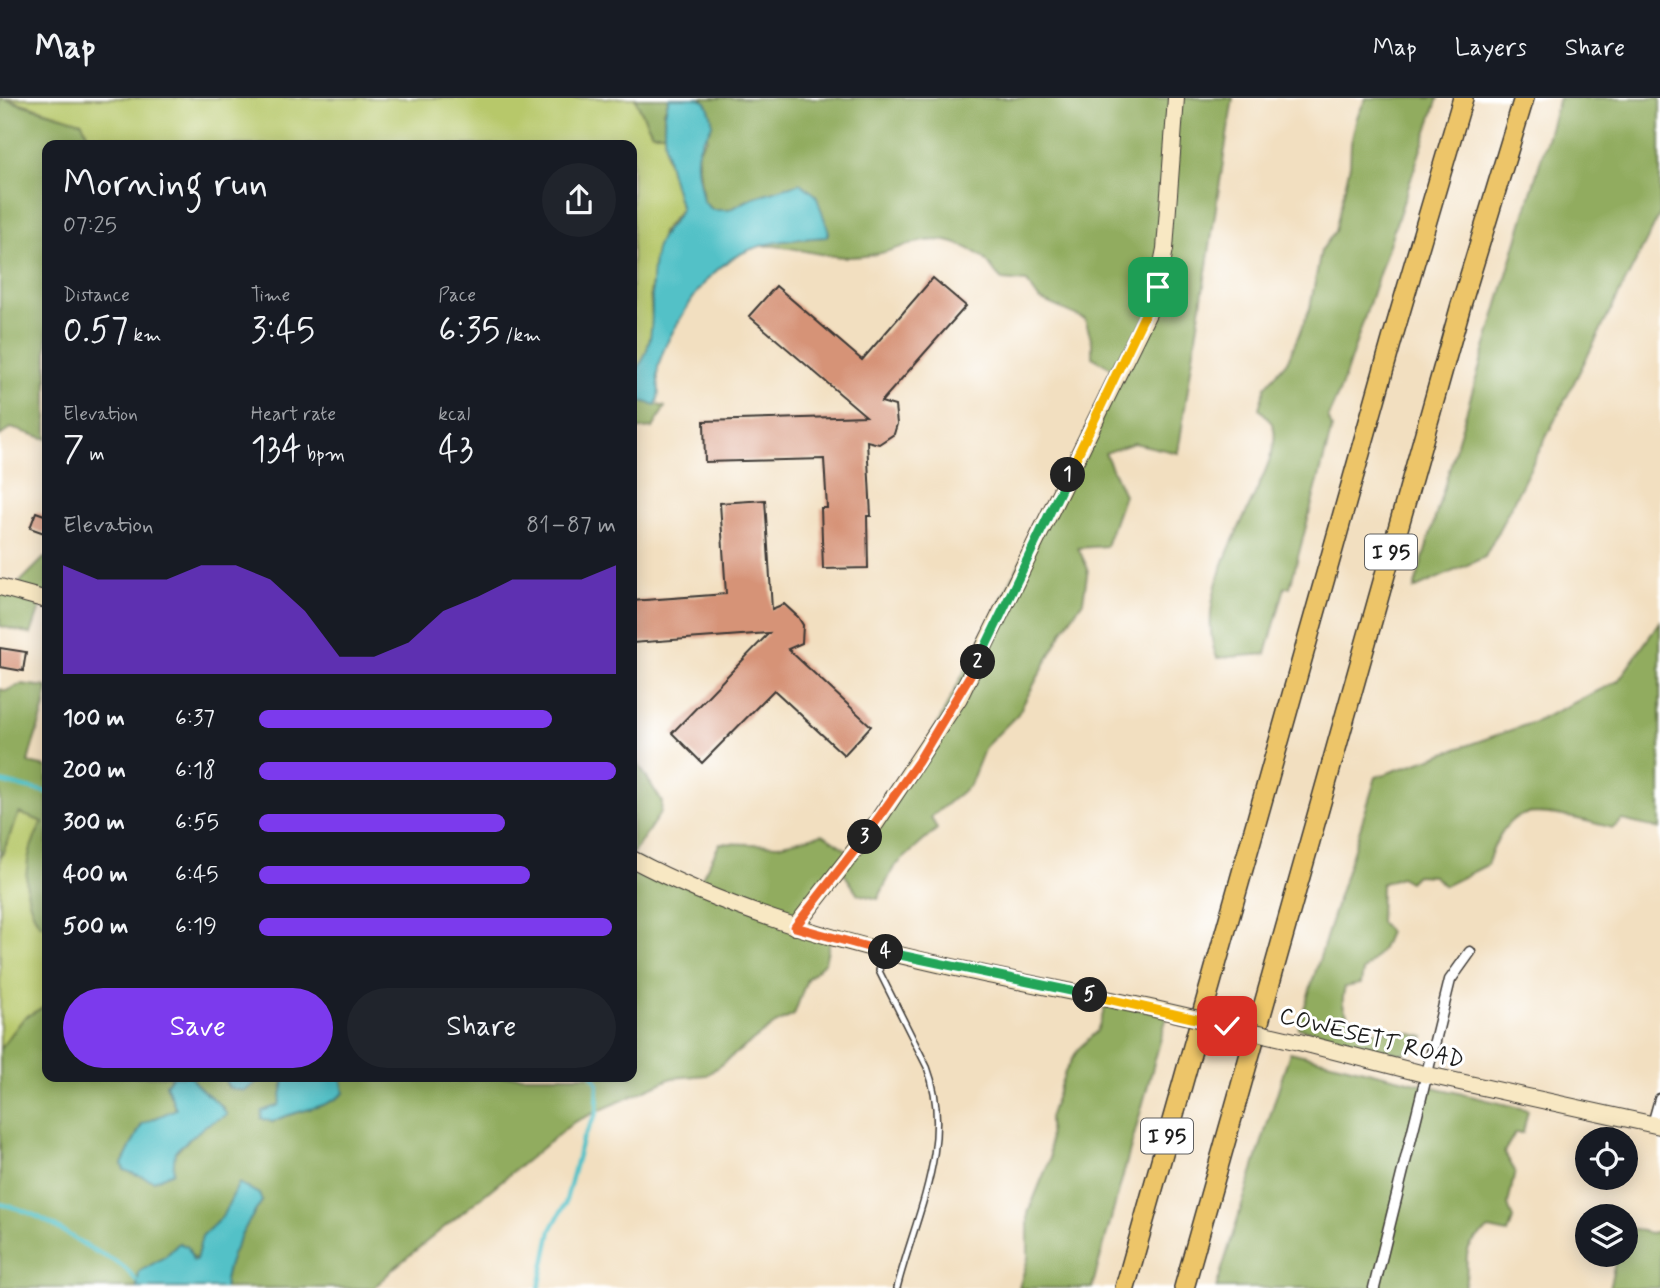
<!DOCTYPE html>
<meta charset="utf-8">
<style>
:root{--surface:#171b24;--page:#20242c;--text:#f1f3f6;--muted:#9ea1a6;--line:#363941;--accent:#7c3aed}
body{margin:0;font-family:Mynerve,sans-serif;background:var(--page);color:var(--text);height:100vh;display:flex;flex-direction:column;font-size:26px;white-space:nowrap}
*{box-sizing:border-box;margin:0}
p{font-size:23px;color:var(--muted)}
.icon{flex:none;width:38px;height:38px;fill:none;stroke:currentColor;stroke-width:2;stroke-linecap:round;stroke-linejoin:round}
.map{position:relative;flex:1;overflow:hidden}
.details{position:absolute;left:42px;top:42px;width:595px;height:942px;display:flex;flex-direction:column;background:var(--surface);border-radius:14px;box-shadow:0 4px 18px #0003}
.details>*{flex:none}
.buttons{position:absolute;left:1575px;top:1029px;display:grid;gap:14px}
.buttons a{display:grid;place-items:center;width:63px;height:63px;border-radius:50%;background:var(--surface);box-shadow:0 4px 18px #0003;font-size:35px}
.pin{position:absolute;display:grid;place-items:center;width:60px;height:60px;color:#fff;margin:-30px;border-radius:14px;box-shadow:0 4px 10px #0006}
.km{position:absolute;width:35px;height:35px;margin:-18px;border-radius:50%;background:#222;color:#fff;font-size:19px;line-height:35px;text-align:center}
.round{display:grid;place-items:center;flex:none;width:74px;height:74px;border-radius:37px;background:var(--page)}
.overview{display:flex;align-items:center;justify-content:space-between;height:119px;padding:0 21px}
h1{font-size:38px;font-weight:600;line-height:52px}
.stats{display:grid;grid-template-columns:repeat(3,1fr);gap:10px;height:119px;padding:7px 21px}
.stats div{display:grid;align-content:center}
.stats b{font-size:35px;font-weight:600}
.stats small{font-size:19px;font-weight:400}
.stats p{font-size:19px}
.chart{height:196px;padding:14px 21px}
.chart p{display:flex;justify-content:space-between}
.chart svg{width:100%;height:126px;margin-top:7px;fill:var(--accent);opacity:.7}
.button{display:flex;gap:14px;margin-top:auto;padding:14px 21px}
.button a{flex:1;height:80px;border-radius:42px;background:var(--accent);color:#fff;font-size:28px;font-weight:600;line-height:80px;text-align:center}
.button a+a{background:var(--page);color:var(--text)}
ul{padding:0 21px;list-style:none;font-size:23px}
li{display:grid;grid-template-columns:112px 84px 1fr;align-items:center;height:52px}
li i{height:18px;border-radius:9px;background:var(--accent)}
header{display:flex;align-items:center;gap:42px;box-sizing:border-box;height:98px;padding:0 35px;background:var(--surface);border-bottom:2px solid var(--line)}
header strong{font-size:33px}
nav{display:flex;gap:38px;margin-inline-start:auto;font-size:24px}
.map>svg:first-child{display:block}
.green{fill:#b7c86b;stroke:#6a7244;stroke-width:2}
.forest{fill:#91ac5f;stroke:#56643e;stroke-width:2}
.water{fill:#52c1c7;stroke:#376e72;stroke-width:2}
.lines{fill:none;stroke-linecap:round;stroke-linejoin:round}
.stream{stroke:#52c1c7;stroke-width:4.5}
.building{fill:#d69377}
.lane-casing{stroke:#3c3935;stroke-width:8}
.street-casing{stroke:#3c3935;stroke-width:13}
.secondary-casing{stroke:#3c3935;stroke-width:18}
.highway-casing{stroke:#3c3935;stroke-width:22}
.lane{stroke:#fff;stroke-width:5}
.street{stroke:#fff;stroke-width:10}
.secondary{stroke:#f8e8c3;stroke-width:16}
.highway{stroke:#edc569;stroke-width:19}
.secondary-bridge-casing{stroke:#3c3935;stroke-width:18;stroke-linecap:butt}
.secondary-bridge{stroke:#f8e8c3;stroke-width:16}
.split-1-casing{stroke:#fff;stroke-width:14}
.split-2-casing{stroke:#fff;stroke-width:14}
.split-3-casing{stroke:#fff;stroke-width:14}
.split-4-casing{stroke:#fff;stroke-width:14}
.split-5-casing{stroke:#fff;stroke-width:14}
.split-6-casing{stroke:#fff;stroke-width:14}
.split-1{stroke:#f5b400;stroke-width:9}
.split-2{stroke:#22a559;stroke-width:9}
.split-3{stroke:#f0652b;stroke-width:9}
.split-4{stroke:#f0652b;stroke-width:9}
.split-5{stroke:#22a559;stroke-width:9}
.split-6{stroke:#f5b400;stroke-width:9}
.labels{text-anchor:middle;stroke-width:6;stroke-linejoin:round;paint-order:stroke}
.shield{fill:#fff;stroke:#606060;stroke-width:2}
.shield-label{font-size:21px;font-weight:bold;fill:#1c1c1c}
.street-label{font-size:23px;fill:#1c1c1c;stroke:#fff}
</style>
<header>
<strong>Map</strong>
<nav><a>Map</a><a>Layers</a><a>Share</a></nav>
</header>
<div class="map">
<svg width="1660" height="1190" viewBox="0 0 1660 1190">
<rect width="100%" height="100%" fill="#fff"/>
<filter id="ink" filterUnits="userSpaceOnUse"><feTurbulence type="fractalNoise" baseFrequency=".0143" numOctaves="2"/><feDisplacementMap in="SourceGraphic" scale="14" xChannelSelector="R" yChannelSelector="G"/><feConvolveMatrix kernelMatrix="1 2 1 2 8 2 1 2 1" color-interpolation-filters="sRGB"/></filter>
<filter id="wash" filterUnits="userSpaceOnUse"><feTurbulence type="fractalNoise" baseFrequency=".00686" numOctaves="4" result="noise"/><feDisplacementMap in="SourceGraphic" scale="28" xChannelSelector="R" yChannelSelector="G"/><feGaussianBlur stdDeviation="1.57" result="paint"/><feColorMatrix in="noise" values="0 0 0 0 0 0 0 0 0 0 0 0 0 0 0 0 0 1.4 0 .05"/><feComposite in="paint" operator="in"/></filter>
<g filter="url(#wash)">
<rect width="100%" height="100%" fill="#f2dfc0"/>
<g class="green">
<polygon points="6,0 635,0 652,35 664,35 666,57 681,111 662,134 650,194 653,232 645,263 632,279 632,47 92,47 81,24"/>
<polygon points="19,715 44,723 40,827 47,827 47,907 24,920 0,951 0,761"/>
</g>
<g class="forest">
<polygon points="0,0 82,24 92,47 47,47 47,341 11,330 0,338"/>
<polygon points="635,0 669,0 664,14 664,35 652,35"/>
<path d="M 698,0 L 1233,0 L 1178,355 L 1134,345 L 1105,355 L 1124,397 L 1106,448 L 1078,450 L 1088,471 L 1083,503 L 1065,529 L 1018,616 L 985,649 L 970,687 L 931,719 L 937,731 L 894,769 L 878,801 L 858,796 L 841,771 L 803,819 L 806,831 L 831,839 L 825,864 L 807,881 L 794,917 L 775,926 L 707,977 L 672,980 L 574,1024 L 394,1170 L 374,1190 L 224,1190 C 227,1158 244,1130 262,1103 C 225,1118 206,1122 196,1162 L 179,1145 L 166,1158 L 139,1174 L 137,1190 L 0,1190 L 0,951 L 24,920 L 47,907 L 47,978 L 173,978 L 166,986 L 176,1012 L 142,1026 L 122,1066 L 154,1083 L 175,1054 L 224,1010 L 197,991 L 190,978 L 223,978 L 229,990 L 256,985 L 257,978 L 285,978 L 284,994 L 273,1024 C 295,1011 325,1012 344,995 L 341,978 L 632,978 L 632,758 L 697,789 L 720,745 L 779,747 L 823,736 L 850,754 L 919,662 L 1118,274 L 1092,259 L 1092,244 L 1085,221 L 1039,201 L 1027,184 L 1002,182 C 993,175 989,163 981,158 C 927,122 903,159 851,159 C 821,160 790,146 760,148 L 779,142 L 826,139 L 754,99 L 729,112 L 713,112 L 703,103 L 697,54 L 707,40 L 706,4 Z"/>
<path d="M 1366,0 L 1438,0 L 1341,290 L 1328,319 L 1332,330 L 1290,489 L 1285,489 L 1266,556 L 1217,560 C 1194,502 1238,436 1261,383 C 1267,369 1277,347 1274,331 C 1273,324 1265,317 1259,310 L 1266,288 L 1288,262 L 1310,210 L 1321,153 L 1335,133 L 1350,67 L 1351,45 L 1357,19 Z"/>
<polygon points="1559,0 1660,0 1660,116 1485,459 1414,491"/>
<polygon points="634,301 665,309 653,330 632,332"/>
<polygon points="44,460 47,460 47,502 43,501 31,536 0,528 0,490 12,492"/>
<path d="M 1660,524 L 1660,731 L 1622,722 L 1613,730 C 1590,724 1535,707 1515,720 C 1500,731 1493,750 1487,767 L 1445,788 L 1433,778 L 1416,777 L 1409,784 L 1400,779 L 1381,786 L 1380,824 L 1389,834 L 1381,853 L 1363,873 L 1361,886 L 1345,889 C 1344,894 1342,901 1343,906 C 1346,924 1375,940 1392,931 L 1424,939 L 1417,950 L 1400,956 L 1298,930 L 1376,679 L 1537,623 L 1618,583 Z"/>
<path d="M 21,586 L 47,589 C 47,616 33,639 28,665 L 47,669 L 47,827 L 40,827 C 19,795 24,754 43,724 L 19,715 L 0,761 L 0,591 L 6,593 Z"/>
<polygon points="632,656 662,704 661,714 632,757"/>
<polygon points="1107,904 1167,918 1092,1190 1019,1190 1028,1160 1028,1115 1050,1061 1049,1020 1065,974 1078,951 1097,933"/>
<path d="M 1290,954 L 1528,1012 L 1523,1035 L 1515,1035 L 1504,1054 L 1515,1073 L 1508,1107 L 1513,1121 L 1508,1135 L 1489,1131 C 1454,1155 1473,1160 1464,1190 L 1216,1190 Z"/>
<polygon points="1626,1129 1650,1135 1660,1133 1660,1190 1609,1190 1615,1165 1613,1157 1626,1157"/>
</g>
<g class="water">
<path d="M 669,0 L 698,0 L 706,4 C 721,36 705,28 698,53 C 694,66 701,90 703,103 L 712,112 L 729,112 L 754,99 L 800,85 L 816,97 L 829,134 L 826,139 C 759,143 721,151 685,213 C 675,230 664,247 659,266 C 654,280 663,289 656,307 L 634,301 L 632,279 C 665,236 644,202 656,152 C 660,134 674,127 681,111 C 671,75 656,37 669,0 Z"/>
<path d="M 173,978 L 190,978 C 199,995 220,1001 227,1017 L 206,1027 L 175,1053 L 173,1074 L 154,1083 L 124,1072 L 122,1066 L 142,1026 L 176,1011 L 166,986 Z"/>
<polygon points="223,978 257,978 256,985 245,993 229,990"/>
<path d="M 285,978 L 341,978 L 344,995 C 325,1012 295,1011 272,1024 L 261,1020 L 262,1013 L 279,1007 Z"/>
<path d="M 239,1085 L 259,1096 L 262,1103 C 244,1130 227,1158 224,1190 L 137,1190 L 139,1174 L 166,1158 L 179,1145 L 188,1149 L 193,1163 L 196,1162 L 202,1138 L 222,1119 Z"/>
</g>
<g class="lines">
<g class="stream">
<polyline points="0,684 47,694"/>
<path d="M 0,1106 C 34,1112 59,1131 88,1149 C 106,1160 124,1164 136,1183"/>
<polyline points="539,1190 551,1132 565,1106 582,1042 597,1015 598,986 593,978"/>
</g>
</g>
<g id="blocks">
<g class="building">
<polygon points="933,180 966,208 881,304 895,308 897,326 894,336 879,346 867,343 871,418 867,418 868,470 823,471 821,410 827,410 824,361 705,364 704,323 866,318 749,218 776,188 862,262"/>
<polygon points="765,402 772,511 784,506 798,519 803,527 802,545 788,551 871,628 844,657 774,592 702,665 672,635 769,535 632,545 632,503 726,496 720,405"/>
<polygon points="36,414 47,418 47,436 30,430"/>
<polygon points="0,550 26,554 23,573 0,569"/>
</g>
</g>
</g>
<g filter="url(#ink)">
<use href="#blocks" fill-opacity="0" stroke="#3c3935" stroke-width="2"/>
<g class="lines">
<g class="lane-casing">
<path id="lane" d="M 882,856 L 879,873 L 927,969 C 955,1043 915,1119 897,1190"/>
</g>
<g class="street-casing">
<g id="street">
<polyline points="1653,1026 1660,1001"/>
<polyline points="1374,1190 1450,882 1470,854"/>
</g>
</g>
<g class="secondary-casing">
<g id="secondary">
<polyline points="0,489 47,502"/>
<path d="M 632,761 C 794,847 977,873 1155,911"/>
<polyline points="795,829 876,725 959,600 1155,201 1165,151 1176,0"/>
<polyline points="1299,944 1428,977 1660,1028"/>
</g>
</g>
<g class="highway-casing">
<g id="highway">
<polyline points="1125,1190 1395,231 1463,0"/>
<polyline points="1184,1190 1461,207 1524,0"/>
</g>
</g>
<use href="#lane" class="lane"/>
<use href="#street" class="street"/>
<use href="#secondary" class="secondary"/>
<use href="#highway" class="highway"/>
<g class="secondary-bridge-casing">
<polyline id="secondary-bridge" points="1155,911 1299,944"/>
</g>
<use href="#secondary-bridge" class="secondary-bridge"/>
</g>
</g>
<g class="lines" filter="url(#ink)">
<g class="split-1-casing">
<polyline id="split-1" points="1068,377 1158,189"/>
</g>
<g class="split-2-casing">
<polyline id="split-2" points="978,564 1068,377"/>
</g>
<g class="split-3-casing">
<polyline id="split-3" points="865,739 918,664 978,564"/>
</g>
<g class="split-4-casing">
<polyline id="split-4" points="865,739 795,829 886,854"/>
</g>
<g class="split-5-casing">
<polyline id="split-5" points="886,854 1090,897"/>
</g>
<g class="split-6-casing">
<polyline id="split-6" points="1090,897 1227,928"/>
</g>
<use href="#split-1" class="split-1"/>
<use href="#split-2" class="split-2"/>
<use href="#split-3" class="split-3"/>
<use href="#split-4" class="split-4"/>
<use href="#split-5" class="split-5"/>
<use href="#split-6" class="split-6"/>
</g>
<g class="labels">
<g class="shield">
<rect x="1365" y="436.5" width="52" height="35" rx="5"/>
<rect x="1141" y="1020.5" width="52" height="35" rx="5"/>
</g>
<g class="shield-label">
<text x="1391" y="461">I 95</text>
<text x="1167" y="1045">I 95</text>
</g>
<g class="street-label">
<text transform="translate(1372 939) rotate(14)" y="8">COWESETT ROAD</text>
</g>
</g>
</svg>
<div class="buttons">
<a><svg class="icon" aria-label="locate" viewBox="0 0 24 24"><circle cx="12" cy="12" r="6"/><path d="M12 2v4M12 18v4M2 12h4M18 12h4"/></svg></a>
<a><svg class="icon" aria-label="layers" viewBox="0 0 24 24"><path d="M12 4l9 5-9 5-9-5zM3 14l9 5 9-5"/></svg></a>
</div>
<div class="pin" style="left:1158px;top:189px;background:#1e9e55"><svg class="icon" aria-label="arrive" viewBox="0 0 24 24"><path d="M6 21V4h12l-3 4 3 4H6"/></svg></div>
<div class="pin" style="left:1227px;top:928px;background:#d93025"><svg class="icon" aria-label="check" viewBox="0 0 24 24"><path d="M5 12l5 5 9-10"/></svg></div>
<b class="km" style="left:1068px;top:377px">1</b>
<b class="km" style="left:978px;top:564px">2</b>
<b class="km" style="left:865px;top:739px">3</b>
<b class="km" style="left:886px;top:854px">4</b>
<b class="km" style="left:1090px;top:897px">5</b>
<section class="details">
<div class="overview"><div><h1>Morning run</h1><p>07:25</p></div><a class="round"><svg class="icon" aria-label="share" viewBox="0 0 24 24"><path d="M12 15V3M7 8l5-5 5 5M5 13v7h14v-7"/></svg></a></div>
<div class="stats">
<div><p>Distance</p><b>0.57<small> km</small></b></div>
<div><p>Time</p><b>3:45</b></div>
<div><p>Pace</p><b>6:35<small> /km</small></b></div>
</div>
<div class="stats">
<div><p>Elevation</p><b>7<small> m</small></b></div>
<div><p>Heart rate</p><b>134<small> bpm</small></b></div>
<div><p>kcal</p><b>43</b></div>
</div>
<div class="chart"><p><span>Elevation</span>81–87 m</p>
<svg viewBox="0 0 160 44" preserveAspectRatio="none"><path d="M0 44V6L10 11L20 11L30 11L40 6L50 6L60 11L70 22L80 38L90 38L100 33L110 22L120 17L130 11L140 11L150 11L160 6V44z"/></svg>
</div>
<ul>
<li><b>100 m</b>6:37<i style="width:82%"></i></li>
<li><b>200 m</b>6:18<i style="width:100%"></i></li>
<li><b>300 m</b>6:55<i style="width:69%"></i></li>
<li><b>400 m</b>6:45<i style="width:76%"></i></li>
<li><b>500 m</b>6:19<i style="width:99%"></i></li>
</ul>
<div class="button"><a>Save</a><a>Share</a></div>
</section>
</div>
